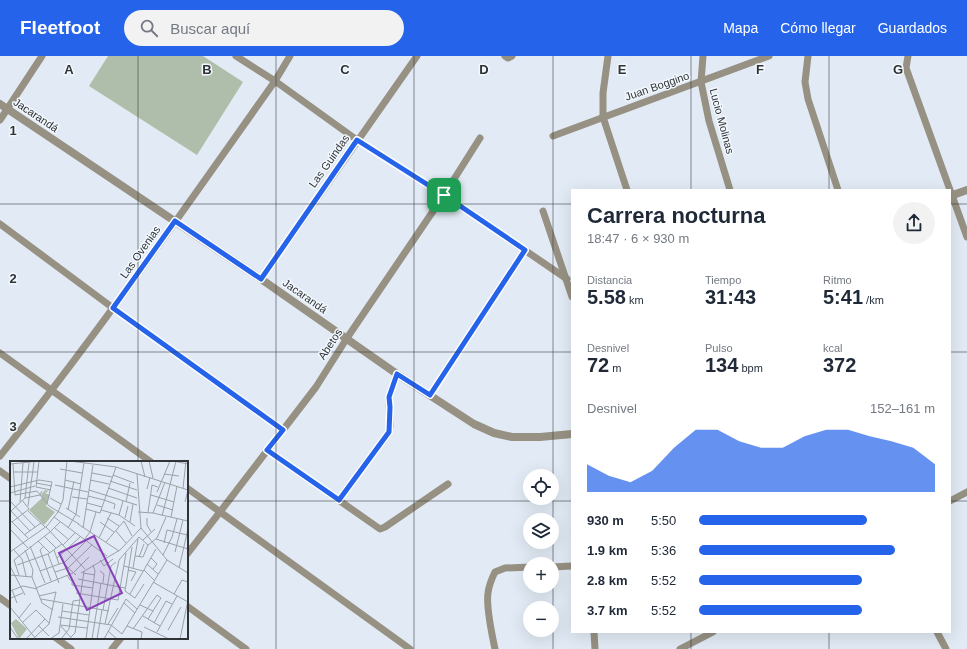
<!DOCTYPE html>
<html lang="es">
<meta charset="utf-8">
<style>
:root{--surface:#fff;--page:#f2f2f3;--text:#1f2937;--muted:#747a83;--accent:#2563eb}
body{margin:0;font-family:Helvetica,sans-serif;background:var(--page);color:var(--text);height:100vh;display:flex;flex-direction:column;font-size:15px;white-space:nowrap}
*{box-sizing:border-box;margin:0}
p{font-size:13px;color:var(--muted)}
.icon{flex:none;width:22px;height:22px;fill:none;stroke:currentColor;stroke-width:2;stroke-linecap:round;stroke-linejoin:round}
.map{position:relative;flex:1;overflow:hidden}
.drawer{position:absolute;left:571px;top:133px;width:380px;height:444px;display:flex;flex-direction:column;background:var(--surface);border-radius:0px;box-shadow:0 4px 16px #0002}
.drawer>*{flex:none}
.controls{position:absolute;left:523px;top:413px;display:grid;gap:8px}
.controls a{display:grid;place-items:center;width:36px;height:36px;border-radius:50%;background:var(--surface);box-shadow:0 4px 16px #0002;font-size:20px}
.pin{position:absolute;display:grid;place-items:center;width:34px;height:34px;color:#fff;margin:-17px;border-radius:8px;box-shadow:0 2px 6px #0006}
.round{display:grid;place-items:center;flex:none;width:42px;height:42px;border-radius:21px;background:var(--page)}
.overview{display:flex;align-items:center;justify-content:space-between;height:68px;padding:0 16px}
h1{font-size:22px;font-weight:700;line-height:30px}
.stats{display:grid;grid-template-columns:repeat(3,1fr);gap:6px;height:68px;padding:4px 16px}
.stats div{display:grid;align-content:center}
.stats b{font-size:20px;font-weight:700}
.stats small{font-size:11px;font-weight:400}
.stats p{font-size:11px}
.chart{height:112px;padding:8px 16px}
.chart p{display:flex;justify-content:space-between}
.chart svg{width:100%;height:72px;margin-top:4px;fill:var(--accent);opacity:.7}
ul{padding:0 16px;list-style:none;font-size:13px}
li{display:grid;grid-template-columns:64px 48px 1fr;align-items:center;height:30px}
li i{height:10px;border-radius:5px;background:var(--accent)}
header{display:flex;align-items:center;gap:24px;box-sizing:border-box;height:56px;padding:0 20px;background:var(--accent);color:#fff}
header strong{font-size:19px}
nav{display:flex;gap:22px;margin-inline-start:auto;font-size:14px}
.search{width:280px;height:36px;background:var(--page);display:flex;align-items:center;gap:10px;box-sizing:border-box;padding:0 14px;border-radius:22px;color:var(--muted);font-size:15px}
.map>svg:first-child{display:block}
.green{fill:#afbeaa}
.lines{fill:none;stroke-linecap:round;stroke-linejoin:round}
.minor{stroke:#969183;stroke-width:7}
.tertiary{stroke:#969183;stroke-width:8}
.route-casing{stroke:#fff;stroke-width:8}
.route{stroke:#2563eb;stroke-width:5}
.grid{fill:none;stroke:#2f3336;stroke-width:1;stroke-opacity:0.55}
.labels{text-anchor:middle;stroke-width:3;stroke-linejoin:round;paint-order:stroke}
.street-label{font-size:11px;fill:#2f3336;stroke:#f2f8fe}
.inset-road{fill:none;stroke:#9aa1a9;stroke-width:1}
.view{fill:#8742b6;fill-opacity:0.15;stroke:#8742b6;stroke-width:2}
.inset-edge{fill:none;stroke:#2f3336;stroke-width:2}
.grid-label{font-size:13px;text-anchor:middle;font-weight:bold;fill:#2f3336;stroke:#f2f8fe;stroke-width:3;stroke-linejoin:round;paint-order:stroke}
</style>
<header>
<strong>Fleetfoot</strong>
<div class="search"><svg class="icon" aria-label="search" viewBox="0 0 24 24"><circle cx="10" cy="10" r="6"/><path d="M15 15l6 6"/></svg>Buscar aquí</div>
<nav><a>Mapa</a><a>Cómo llegar</a><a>Guardados</a></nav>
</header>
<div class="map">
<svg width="967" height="593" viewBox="0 0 967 593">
<rect width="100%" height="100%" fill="#e2ebf5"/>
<polygon class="green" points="108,0 203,0 243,26 197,99 89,30"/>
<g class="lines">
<g class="minor">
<polyline points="236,0 275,25 357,84 444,139 567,223"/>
<polyline points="505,0 508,2 512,0"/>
<polyline points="608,0 603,37 603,61 627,134"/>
<polyline points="703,0 701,26 709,65 730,134"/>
<polyline points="808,0 805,26 808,43 838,134"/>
<polyline points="908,0 906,12 967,181"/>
<polyline points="0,64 42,0"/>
<polyline points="553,80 769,0"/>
<polyline points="543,155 572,241"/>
<polyline points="0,168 113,252 283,374"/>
<polyline points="261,223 417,0"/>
<polyline points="0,297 151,406"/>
<polyline points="430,339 525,194"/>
<polyline points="267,394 380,473 385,471 448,428"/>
<path d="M 0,400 C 97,279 185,152 275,25 L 290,0"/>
<polyline points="0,415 11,423"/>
<polyline points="187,432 410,593"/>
<polyline points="339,444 389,376 390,370 389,341 397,318"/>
<polyline points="950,445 967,436"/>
<polyline points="187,498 220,456 316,331 347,282 444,139 480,82"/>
<polyline points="552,511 572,510"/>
<polyline points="0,542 11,550"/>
<polyline points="187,550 246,593"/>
<polyline points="594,576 595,593"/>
<polyline points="937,576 946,593"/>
<polyline points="56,582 71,593"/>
<polyline points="112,593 121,582"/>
<path d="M 495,593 C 492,579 486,550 488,537 C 489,529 492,522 495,516 L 505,512 L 530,511"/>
<polyline points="680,593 713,576"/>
</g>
<g class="tertiary">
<polyline points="0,48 261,223 397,318 474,368 494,377 512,381 540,381 572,378"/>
<polyline points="950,140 967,134"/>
</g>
</g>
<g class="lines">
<g class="route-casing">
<polygon id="route" points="357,84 444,139 525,194 430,339 397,318 389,341 390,351 389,376 339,444 267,394 283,374 113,252 175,165 261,223"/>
</g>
<use href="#route" class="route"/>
</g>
<path class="grid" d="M 138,0 L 138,406M 276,0 L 276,593M 414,0 L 414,593M 553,0 L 553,593M 691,0 L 691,134M 829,0 L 829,134M 0,148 L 572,148M 950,148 L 967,148M 0,296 L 572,296M 950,296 L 967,296M 0,445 L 11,445M 187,445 L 572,445M 950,445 L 967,445M 691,576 L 691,593M 829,576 L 829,593M 138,582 L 138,593"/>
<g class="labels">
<g class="street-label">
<text transform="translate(657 30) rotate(-19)" y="4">Juan Boggino</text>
<text transform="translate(36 59) rotate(34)" y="4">Jacarandá</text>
<text transform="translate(722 65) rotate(75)" y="4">Lucio Molinas</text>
<text transform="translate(329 105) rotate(-55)" y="4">Las Guindas</text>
<text transform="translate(140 196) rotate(-55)" y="4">Las Ovenias</text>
<text transform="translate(305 240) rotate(35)" y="4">Jacarandá</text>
<text transform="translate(330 288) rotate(-57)" y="4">Abetos</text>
</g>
</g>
<g transform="translate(10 405)">
<rect width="178" height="178" fill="#e2ebf5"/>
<path d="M 35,29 L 39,30 L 35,32 L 40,34 L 36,45 L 45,51 L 34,64 L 19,49 L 32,37 L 31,34 ZM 6,158 L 17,168 L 9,178 L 1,162 Z" fill="#afbeaa"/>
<path class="inset-road" d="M 29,0 L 26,26 L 41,29M 60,0 L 106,6 L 178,29M 131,0 L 135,16M 139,0 L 143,17M 163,0 L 178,3M 0,3 L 30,0M 3,3 L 5,34 L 27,30 L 39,45 L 69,63M 50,8 L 72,12M 3,11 L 28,11M 82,12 L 102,16M 127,13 L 131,67 L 157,99 L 178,112M 154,13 L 169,15M 103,14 L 124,22M 55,19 L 71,23M 80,19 L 99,23M 100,20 L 127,29M 26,22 L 42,25M 45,24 L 78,31M 0,26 L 29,19 L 42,21 L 37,43M 98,27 L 127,37M 173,27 L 176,0M 137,28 L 140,16M 79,29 L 127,44M 147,31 L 160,0M 0,32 L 25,25M 141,34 L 164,41M 78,35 L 94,39M 62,36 L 77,38M 15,37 L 19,2M 40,37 L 51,43M 94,39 L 105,43 L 104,48M 0,40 L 25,66M 10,41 L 13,2M 116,41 L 120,22M 175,41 L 178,29M 77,42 L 92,46M 147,44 L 163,49M 18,45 L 24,1M 56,47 L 70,56M 76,48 L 90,52 L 106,6M 58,49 L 64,20M 91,49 L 109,54 L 125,65M 1,50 L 20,70M 18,50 L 35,66M 0,51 L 15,37 L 30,34 L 32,30M 128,51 L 143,52 L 178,60M 138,51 L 142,24 L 148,26M 143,52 L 155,21M 109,54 L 113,40M 152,55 L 166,0M 44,56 L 97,95M 161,56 L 167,25M 97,57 L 109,65M 115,57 L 118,45M 137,57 L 137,64 L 141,71M 0,59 L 18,77M 2,61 L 19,48 L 12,39M 90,61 L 104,71M 120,61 L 123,43M 68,63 L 109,90M 36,66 L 75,108M 45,67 L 58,78M 58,67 L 66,53 L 74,2M 73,67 L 83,4M 0,68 L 18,87M 106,70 L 116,82M 40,71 L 50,61M 14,74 L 31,62M 34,75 L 46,87M 89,77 L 101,52M 146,78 L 178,88M 74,79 L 80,71 L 86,51M 133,79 L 145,68M 28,80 L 40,92M 96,81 L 114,60 L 122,75M 154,82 L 157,69 L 177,74M 53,84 L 65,72M 20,85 L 35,122M 34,85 L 30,89 L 41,120M 122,86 L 115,130 L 125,137 L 134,123M 4,89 L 12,98 L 16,115M 15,89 L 23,109 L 22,116M 44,89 L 49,103M 0,91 L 37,65 L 48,51 L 53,39 L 57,0M 165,91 L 173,59M 38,93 L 49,122M 153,94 L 162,76 L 167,58M 125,95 L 133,96 L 138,84 L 147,77 L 156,56M 129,96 L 134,83M 47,97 L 70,76M 141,97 L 147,103 L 143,108M 90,99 L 94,105 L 103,98M 53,102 L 66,114M 137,103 L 148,113M 7,104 L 38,93 L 52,83M 0,105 L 15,134M 114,105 L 133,110M 123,107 L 128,78M 169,107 L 178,68M 118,109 L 126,111 L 121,120M 134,109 L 144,119M 30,110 L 55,101 L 76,80M 90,110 L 94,113 L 93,122M 45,111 L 58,107 L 82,84M 71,112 L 110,89 L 131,67M 73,112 L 85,114M 0,114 L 22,116M 9,114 L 4,99 L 40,71M 57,114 L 60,119 L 62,119 L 62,124 L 83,127M 22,116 L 32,142 L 43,149M 68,118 L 115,127M 143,121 L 178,141M 26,127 L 63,112 L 79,96M 2,129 L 7,142M 0,130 L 13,125 L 27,128M 66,132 L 108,139 L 116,92M 120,133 L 146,88M 164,133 L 172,119 L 178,121M 1,137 L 13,132M 31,138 L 99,150M 114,142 L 125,152M 130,144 L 143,150M 0,146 L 26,178M 93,149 L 101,105 L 106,101M 52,150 L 79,154M 133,155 L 150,165M 48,156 L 101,164 L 112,173 L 157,99M 9,157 L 21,142M 13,161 L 26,149 L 39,162M 144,162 L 156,140 L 162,143M 95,163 L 109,99 L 129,76 L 138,84M 98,163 L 108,147M 28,164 L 39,175M 50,164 L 77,167M 51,165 L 62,178M 117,165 L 132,171 L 131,178M 0,166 L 8,178M 134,166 L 159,178M 123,168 L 147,134 L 151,137 L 138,158M 158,169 L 171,146M 98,170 L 107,178M 147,171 L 167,135M 25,176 L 39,163 L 46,131 L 29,135M 61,176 L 65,172 L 74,110M 16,178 L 35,158M 40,178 L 49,172 L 53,143M 51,178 L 59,168 L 63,140 L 70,139M 76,178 L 85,110 L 83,104M 82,178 L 91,122M 87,178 L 92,149M 94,178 L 116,138 L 127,148M 170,178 L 178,139"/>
<path class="view" d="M 84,75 L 112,132 L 77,149 L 49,92 Z"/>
<rect width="178" height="178" class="inset-edge"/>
</g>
<g class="grid-label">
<text x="69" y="18">A</text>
<text x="207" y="18">B</text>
<text x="345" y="18">C</text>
<text x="484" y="18">D</text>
<text x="622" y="18">E</text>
<text x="760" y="18">F</text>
<text x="898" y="18">G</text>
<text x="13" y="79">1</text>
<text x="13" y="227">2</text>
<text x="13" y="375">3</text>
</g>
</svg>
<div class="controls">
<a><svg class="icon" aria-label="locate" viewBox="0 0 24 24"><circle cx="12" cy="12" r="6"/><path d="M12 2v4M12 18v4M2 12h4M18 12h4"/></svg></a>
<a><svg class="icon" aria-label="layers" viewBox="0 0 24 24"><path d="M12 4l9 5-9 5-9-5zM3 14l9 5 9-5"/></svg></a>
<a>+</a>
<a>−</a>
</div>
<div class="pin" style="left:444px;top:139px;background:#1e9e55"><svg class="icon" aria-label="arrive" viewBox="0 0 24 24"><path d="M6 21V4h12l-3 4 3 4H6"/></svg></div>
<section class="drawer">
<div class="overview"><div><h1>Carrera nocturna</h1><p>18:47 · 6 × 930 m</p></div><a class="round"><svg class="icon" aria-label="share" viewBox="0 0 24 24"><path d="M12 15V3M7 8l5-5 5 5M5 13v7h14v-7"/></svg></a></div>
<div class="stats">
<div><p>Distancia</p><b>5.58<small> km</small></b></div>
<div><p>Tiempo</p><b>31:43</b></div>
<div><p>Ritmo</p><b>5:41<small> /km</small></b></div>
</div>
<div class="stats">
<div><p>Desnivel</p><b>72<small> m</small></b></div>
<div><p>Pulso</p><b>134<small> bpm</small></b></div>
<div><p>kcal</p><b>372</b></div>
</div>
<div class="chart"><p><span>Desnivel</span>152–161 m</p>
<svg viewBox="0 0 160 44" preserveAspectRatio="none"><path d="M0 44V27L10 34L20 38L30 31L40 17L50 6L60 6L70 13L80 17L90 17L100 10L110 6L120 6L130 10L140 13L150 17L160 27V44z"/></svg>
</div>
<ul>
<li><b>930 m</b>5:50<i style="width:71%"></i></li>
<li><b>1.9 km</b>5:36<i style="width:83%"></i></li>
<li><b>2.8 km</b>5:52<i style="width:69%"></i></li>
<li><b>3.7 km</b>5:52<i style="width:69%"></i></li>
</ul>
</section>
</div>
